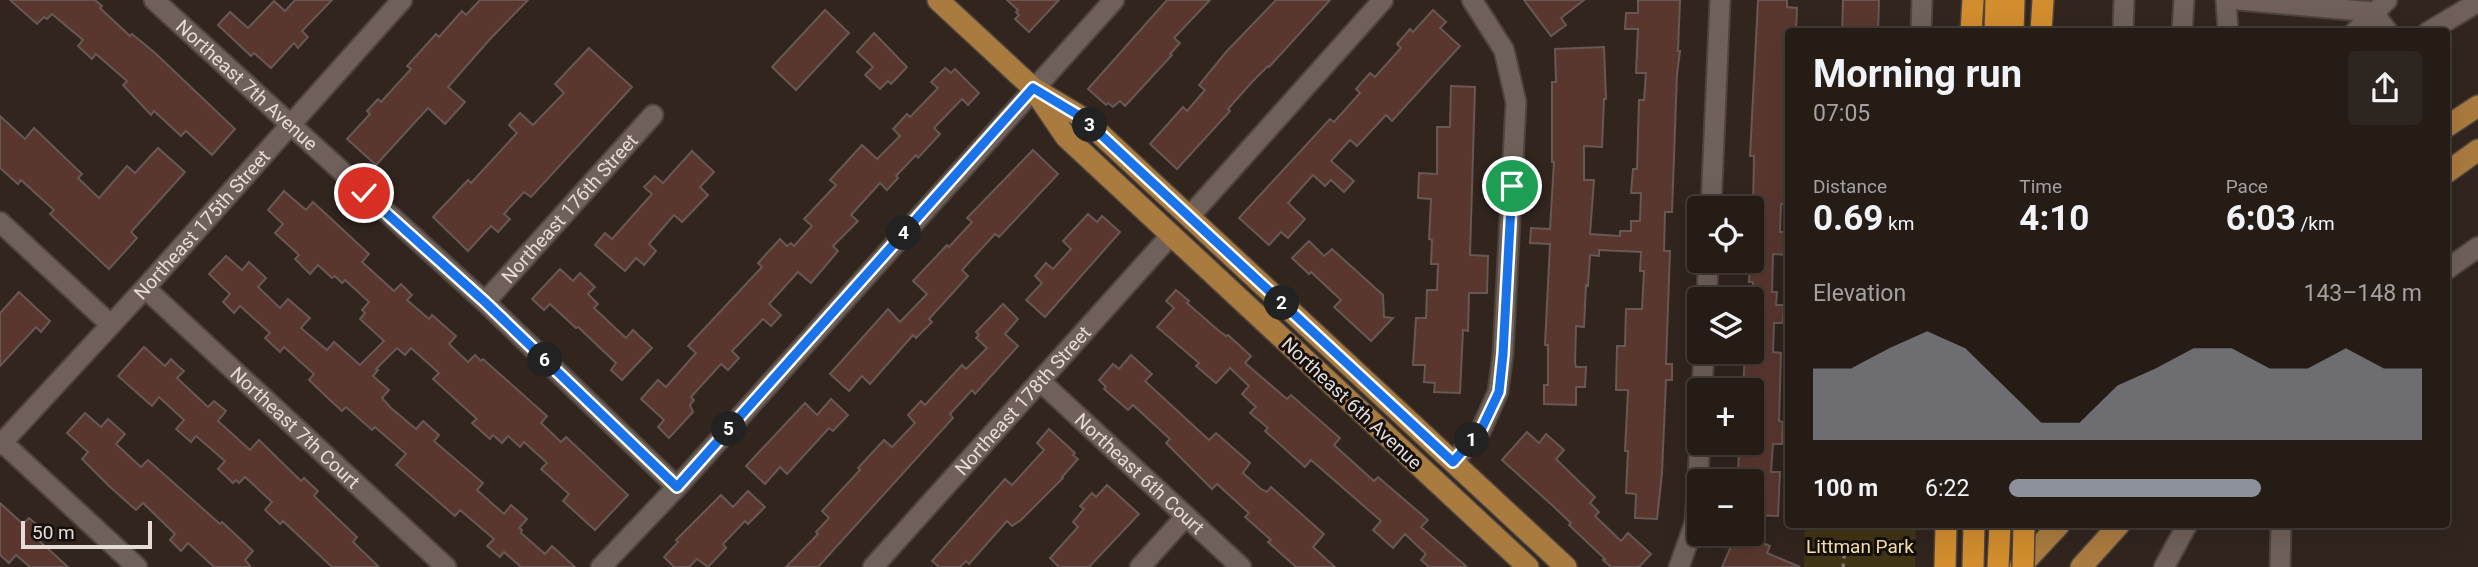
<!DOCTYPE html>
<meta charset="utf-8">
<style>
:root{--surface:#251c16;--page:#2d251f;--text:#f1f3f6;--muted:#a3a1a1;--line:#423a35;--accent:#8c9099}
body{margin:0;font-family:Roboto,sans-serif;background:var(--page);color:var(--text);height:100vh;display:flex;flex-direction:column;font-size:26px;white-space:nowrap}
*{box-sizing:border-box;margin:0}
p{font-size:23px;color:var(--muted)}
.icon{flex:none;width:38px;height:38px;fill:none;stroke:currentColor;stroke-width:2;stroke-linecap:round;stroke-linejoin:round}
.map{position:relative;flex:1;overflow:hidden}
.details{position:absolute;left:1785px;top:28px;width:665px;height:500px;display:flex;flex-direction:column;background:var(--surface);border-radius:7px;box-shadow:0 7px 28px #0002,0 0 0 2px var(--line)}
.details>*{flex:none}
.controls{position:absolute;left:1687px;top:196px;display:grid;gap:14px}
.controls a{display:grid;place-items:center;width:77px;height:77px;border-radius:7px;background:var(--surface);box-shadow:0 7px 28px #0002,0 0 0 2px var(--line);font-size:35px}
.scale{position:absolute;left:21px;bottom:18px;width:131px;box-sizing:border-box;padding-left:7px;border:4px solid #e5dcd8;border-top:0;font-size:19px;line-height:24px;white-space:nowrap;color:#e5dcd8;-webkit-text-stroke:5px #15100d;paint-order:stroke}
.pin{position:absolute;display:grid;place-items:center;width:60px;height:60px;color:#fff;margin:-30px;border:4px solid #fff;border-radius:50%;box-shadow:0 2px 7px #0007}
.km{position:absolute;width:35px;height:35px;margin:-18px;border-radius:50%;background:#222;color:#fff;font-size:19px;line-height:35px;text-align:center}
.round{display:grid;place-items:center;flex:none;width:74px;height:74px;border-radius:7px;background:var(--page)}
.headline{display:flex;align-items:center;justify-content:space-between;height:119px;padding:0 28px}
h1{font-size:38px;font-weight:700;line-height:52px}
.stats{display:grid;grid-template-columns:repeat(3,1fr);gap:10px;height:119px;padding:7px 28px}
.stats div{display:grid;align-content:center}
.stats b{font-size:35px;font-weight:700}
.stats small{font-size:19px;font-weight:400}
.stats p{font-size:19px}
.chart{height:196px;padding:14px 28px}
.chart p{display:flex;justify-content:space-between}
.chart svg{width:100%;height:126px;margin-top:7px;fill:var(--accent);opacity:.7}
ul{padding:0 28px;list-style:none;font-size:23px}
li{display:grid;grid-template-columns:112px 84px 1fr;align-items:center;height:52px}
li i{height:18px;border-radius:9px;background:var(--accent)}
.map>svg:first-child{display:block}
.green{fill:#403515}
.building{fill:#59372f;stroke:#685854;stroke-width:2}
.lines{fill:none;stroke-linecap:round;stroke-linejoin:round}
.minor-casing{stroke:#4e443e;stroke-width:23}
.major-casing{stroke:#4e443e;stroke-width:24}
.highway-casing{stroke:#4e443e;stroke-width:24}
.path{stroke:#7e736e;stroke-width:3.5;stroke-dasharray:3.5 5;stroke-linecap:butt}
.minor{stroke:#6f6159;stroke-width:19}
.major{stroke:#aa7b3f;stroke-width:21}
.highway{stroke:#d18d2e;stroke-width:21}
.highway-bridge-casing{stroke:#4e443e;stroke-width:24;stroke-linecap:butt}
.highway-bridge{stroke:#d18d2e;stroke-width:21}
.route-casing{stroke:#fff;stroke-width:14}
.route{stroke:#1a73e8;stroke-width:9}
.labels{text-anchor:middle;stroke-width:6;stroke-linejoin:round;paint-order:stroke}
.street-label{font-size:19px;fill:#e5dcd8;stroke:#15100d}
.park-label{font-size:19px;fill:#fae2a6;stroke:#15100d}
</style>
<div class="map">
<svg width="2478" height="567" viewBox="0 0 2478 567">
<rect width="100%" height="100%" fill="#31251e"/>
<polygon class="green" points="1805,525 1916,525 1915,567 1804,567"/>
<g class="building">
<polygon points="10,0 95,0 102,6 100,8 130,36 132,34 154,52 235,129 212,155 186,131 181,136 154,111 151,115 123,85 127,81 96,54 92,59 78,46 83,40 52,14 47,19 44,17 37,24"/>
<polygon points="295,0 332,0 302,31 308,37 298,48 294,43 271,68 254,53 251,56 218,25 230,12 248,28 274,1 285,11"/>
<polygon points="480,0 528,0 491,38 448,87 465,102 445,124 428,108 376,165 347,139 370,114 367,111 378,99 381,102 411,69 407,66 436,34 439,37 462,11 466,15"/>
<polygon points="1007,0 1059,0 1029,32 1015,19 1019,15 1016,12 1018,10"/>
<polygon points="1167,0 1210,0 1174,38 1180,43 1170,54 1172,55 1125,106 1120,101 1113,107 1108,103 1106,105 1088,89"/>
<polygon points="1276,0 1330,0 1269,67 1268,66 1251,83 1228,109 1230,111 1177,169 1150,144 1183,107 1187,111 1205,90 1199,85 1226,52"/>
<polygon points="1524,0 1584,0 1561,18 1566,25 1551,36"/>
<polygon points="1638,0 1680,0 1678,51 1680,51 1677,74 1672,212 1665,212 1664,251 1670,251 1666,364 1672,364 1672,380 1666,380 1662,473 1657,519 1635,518 1636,494 1626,493 1628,451 1625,451 1628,390 1616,390 1617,346 1625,346 1626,309 1642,309 1644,271 1640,271 1641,252 1599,250 1599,256 1590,255 1588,286 1586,285 1584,327 1576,326 1575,363 1576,367 1586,367 1585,387 1576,387 1576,405 1544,404 1544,385 1548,385 1548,345 1545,345 1550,244 1530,243 1531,228 1550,229 1554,162 1552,162 1552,82 1556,82 1555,49 1604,47 1606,99 1604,99 1602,147 1584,146 1584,180 1594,180 1590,234 1620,236 1620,231 1631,231 1631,221 1640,221 1641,193 1631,193 1633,169 1637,169 1639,100 1644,100 1646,73 1636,73 1638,29 1625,29 1626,13 1638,13"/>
<polygon points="1758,0 1787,0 1787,7 1797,8 1796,32 1788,32 1788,204 1781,204 1780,232 1788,232 1788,255 1773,254 1772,292 1777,292 1776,305 1784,305 1783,323 1774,323 1773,352 1781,353 1779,421 1783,422 1782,444 1773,444 1771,472 1780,472 1778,516 1752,515 1752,481 1738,481 1739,443 1752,443 1752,390 1743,390 1745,352 1752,352 1753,282 1749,282 1750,261 1752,261 1754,156 1750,156"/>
<polygon points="1843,0 1879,0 1878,32 1842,32"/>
<polygon points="825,10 849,33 796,90 772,67"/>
<polygon points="1433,10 1446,22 1440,28 1460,46 1392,121 1386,115 1357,146 1350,140 1331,161 1354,181 1344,192 1331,180 1325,186 1313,175 1288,203 1305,219 1288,238 1281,232 1269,245 1239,218 1330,119 1334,122 1360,93 1356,89 1370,73 1375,77 1401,48 1397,44 1410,29 1413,32"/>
<polygon points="874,33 907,67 891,84 888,81 880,89 865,75 873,67 857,52"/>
<polygon points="589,48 632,87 531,197 524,192 504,214 510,219 498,232 491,226 468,251 433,217 468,180 471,183 517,133 509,125 520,113 533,125 564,93 555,84"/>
<polygon points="945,68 951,73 955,69 979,93 968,105 962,99 934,128 940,134 918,158 916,155 896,176 898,178 887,190 880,183 851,215 858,221 833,246 838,251 811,283 798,272 769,304 781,315 771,326 763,319 732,351 739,358 728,370 721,364 691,397 694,400 690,405 693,412 669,438 658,427 664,420 641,399 658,380 666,387 696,353 688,346 762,267 758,263 780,239 787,246 791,243 794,246 812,226 804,219 836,185 830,180 862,145 877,159 900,136 893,129 907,114 910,117 938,88 931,82"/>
<polygon points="1451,86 1475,87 1470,255 1488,256 1487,293 1469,293 1468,331 1463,330 1460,393 1434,392 1435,383 1424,382 1425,365 1413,365 1416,318 1426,318 1427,290 1437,290 1438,264 1431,264 1432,240 1429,239 1431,199 1418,198 1419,173 1437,174 1437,127 1450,127"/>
<polygon points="0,116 25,139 34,128 82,174 78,178 99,198 127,166 135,173 158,148 185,172 131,232 137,238 109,269 50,214 54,210 21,180 18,184 0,168"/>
<polygon points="1033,150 1058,174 999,237 995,234 962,270 968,276 929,319 932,322 916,338 913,335 870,384 862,376 849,391 830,374 888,309 900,322 927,294 913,281 947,245 949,247 972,222 967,218"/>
<polygon points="692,151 714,172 700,187 708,195 682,222 674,215 649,244 656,251 644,265 636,258 625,271 595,245 605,233 612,239 652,194 644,187 655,176 663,183"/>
<polygon points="284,191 306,210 313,202 369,254 362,262 394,291 401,284 412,295 407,300 429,319 432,315 456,336 449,344 468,362 475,355 481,361 483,359 547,416 541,423 561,442 566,437 628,495 595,530 563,501 569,494 541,469 547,463 524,442 520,447 508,436 502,443 493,435 490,439 472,423 477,419 433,379 439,373 411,348 405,355 397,348 376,369 378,370 373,376 389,390 382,398 391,408 416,429 423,421 439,435 434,441 483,483 477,490 504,514 511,505 527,519 519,528 522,530 521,533 545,554 552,546 575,567 521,567 504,552 500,557 487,546 494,539 460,510 455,516 396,465 406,454 375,427 372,430 346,407 342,411 331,401 309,380 314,374 284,347 280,352 265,338 270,333 240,306 234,313 223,302 230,294 209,274 226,256 242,270 249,262 266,278 258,287 280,308 288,299 310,318 301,328 327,350 334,342 360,365 384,341 360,319 365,313 362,310 369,302 345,280 342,283 335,276 332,278 318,265 310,274 295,259 299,255 275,233 283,224 268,210"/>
<polygon points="1088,214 1097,222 1102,216 1120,232 1045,317 1026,300 1042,283 1035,276 1046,263 1053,269 1071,249 1063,241"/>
<polygon points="1309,241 1324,256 1332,249 1383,295 1384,317 1393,318 1371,341 1334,307 1341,300 1311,272 1309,274 1292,258"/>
<polygon points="560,269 573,281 580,273 595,287 588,294 598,304 594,308 626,338 633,330 652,348 622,380 611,370 616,363 578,327 576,328 550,304 544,310 532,299"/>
<polygon points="1176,290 1189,301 1187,303 1218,330 1226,336 1228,335 1251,356 1245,363 1287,399 1291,395 1340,438 1334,445 1374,481 1378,477 1428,520 1421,527 1467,567 1429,567 1421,560 1426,554 1405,534 1393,548 1373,530 1381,521 1311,460 1305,467 1265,431 1268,428 1250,413 1256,407 1242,394 1249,386 1230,368 1216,383 1196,366 1199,363 1157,327 1174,308 1166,301"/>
<polygon points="19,292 50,321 41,332 36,327 0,366 0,313"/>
<polygon points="1003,304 1018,319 1005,334 1018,346 975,394 972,390 950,414 953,418 818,567 786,567 818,534 816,532 829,518 822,511 860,470 858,468 884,440 892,447 915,423 908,415 921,401 925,405 962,365 966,369 987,348 976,338 979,335 976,332"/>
<polygon points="144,347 165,366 171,359 177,365 184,371 177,378 208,407 214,401 226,411 218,421 250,450 259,440 301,481 304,478 318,491 314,496 357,537 353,542 379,567 332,567 283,521 280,524 265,510 272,502 245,477 239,483 236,480 233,483 218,469 225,461 196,436 191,442 176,429 184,420 159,397 152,406 118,376"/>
<polygon points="1131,355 1152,374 1145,381 1209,440 1216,433 1250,463 1243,473 1261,489 1267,492 1271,487 1324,534 1313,547 1335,567 1296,567 1268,542 1271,540 1245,517 1249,513 1217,484 1212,489 1166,443 1170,439 1133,405 1128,410 1104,389 1106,387 1099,380 1113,364 1119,369"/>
<polygon points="831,399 848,415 833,431 829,428 787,474 780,467 765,484 746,466 805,403 817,415"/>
<polygon points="85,413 101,427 108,419 125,434 116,444 141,467 148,460 220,524 222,522 253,551 245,560 251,567 214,567 188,543 181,551 170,540 175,534 143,503 136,510 109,486 82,459 88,452 67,433"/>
<polygon points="1049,429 1075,453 1073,455 1078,459 1062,477 1063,478 1021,520 1012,526 1007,521 969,564 966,561 960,567 939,567 932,561 1005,479 1012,485 1044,450 1037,443"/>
<polygon points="1527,432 1539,443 1546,434 1564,450 1556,459 1595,497 1590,503 1599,512 1595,516 1621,541 1628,533 1651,554 1639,567 1611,567 1603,560 1605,559 1569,525 1571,523 1553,506 1502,460"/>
<polygon points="1107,485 1139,514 1089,567 1059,567 1050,558 1078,527 1073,522 1084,509 1080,506 1092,493 1096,497"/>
<polygon points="748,491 765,507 748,524 745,521 723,544 726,548 708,567 697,559 689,567 674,567 664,557 678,542 676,540 721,495 733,507"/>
<polygon points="0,503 23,524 29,518 42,529 35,537 68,567 30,567 16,555 9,563 0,555"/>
<polygon points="1711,534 1763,534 1763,543 1770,546 1767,553 1800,567 1722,567 1732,544"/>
</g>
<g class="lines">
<g class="minor-casing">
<g id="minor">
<path id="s1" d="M 154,0 L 485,302 L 677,487"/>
<polyline points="2226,0 2228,32"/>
<polyline points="2239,0 2373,12 2388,32"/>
<polyline points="1921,32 1922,0"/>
<polyline points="2123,32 2124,0"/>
<polyline points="2182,32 2184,0"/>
<polyline points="2355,32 2387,0"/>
<polyline points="2428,32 2478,2"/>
<polyline points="1711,208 1720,0"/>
<polyline points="1189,217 1383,0"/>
<polyline points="0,222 111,325"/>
<polyline points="2446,270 2478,247"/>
<path id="s2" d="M 145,288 L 446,567"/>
<polyline points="1707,299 1708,261"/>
<path id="s3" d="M 485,302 L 653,115"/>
<path id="s4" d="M 1040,381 L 1241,567"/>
<polyline points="1702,390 1704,352"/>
<polyline points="2,442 137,567"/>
<path id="s5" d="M 0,445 L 145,288 L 402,0"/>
<polyline points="1453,462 1481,430 1498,392 1503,354 1516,102 1504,50 1472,0"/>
<polyline points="601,567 677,487 1114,0"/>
<path id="s6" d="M 873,567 L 1171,235"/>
<polyline points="1140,567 1186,516"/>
<polyline points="1679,567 1695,522 1700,443"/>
<polyline points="2164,567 2187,525"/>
<polyline points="2280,567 2281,525"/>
</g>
</g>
<g class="major-casing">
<g id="major">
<polyline points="938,0 1033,88 1083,118 1566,567"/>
<polyline points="1036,93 1066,137 1528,567"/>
<polyline points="2446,127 2478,106"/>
<polyline points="2446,173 2478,150"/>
<polyline points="2020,567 2059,525"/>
<polyline points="2081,567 2119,525"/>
</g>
</g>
<g class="highway-casing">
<g id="highway">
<polyline points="1971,32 1973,0"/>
<polyline points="1995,32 1996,0"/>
<polyline points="2013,32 2014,0"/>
<polyline points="2041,32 2043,0"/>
<polyline points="1945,567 1946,525"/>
<polyline points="1973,567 1974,525"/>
<polyline points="1998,567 2000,525"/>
</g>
</g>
<polyline class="path" points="1843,567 1845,549"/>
<use href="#minor" class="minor"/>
<use href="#major" class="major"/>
<use href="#highway" class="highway"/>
<g class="highway-bridge-casing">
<polyline id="highway-bridge" points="2023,567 2024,525"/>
</g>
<use href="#highway-bridge" class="highway-bridge"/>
</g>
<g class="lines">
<g class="route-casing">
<polyline id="route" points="364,193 485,302 677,487 1033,88 1083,118 1453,462 1481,430 1499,392 1503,354 1512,186"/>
</g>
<use href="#route" class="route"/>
</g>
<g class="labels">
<g class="street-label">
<text dy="7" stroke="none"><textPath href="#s1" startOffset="126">Northeast 7th Avenue</textPath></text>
<text dy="7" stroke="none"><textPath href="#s3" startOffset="126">Northeast 176th Street</textPath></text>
<text dy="7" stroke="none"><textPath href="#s5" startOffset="299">Northeast 175th Street</textPath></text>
<text dy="7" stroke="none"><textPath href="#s6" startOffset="224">Northeast 178th Street</textPath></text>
<text transform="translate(1352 403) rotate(43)" y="7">Northeast 6th Avenue</text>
<text dy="7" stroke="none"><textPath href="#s2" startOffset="205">Northeast 7th Court</textPath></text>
<text dy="7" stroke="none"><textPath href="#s4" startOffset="136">Northeast 6th Court</textPath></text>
</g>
<g class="park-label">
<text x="1860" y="553">Littman Park</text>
</g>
</g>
</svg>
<div class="controls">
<a><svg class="icon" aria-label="locate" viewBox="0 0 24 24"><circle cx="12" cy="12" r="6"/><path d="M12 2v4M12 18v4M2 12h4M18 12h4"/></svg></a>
<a><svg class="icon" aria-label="layers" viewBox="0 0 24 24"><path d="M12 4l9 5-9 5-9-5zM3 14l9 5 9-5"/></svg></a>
<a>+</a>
<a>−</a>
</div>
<div class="scale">50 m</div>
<div class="pin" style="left:1512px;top:186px;background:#1e9e55"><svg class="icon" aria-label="arrive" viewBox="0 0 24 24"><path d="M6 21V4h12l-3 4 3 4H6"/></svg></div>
<div class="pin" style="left:364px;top:193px;background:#d93025"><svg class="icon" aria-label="check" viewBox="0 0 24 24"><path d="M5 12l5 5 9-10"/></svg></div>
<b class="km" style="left:1472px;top:440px">1</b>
<b class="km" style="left:1282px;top:303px">2</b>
<b class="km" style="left:1090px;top:125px">3</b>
<b class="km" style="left:904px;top:233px">4</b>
<b class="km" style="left:729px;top:429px">5</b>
<b class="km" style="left:545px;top:360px">6</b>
<section class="details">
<div class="headline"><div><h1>Morning run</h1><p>07:05</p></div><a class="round"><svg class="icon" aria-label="share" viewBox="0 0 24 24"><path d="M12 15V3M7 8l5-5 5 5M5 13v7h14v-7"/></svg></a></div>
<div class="stats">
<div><p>Distance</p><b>0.69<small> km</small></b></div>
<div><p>Time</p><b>4:10</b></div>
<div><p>Pace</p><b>6:03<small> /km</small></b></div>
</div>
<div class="chart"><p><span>Elevation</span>143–148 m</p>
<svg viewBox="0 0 160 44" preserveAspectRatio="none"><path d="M0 44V19L10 19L20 12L30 6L40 12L50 25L60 38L70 38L80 25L90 19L100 12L110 12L120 19L130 19L140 12L150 19L160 19V44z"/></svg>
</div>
<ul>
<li><b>100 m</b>6:22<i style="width:61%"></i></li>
</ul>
</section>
</div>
